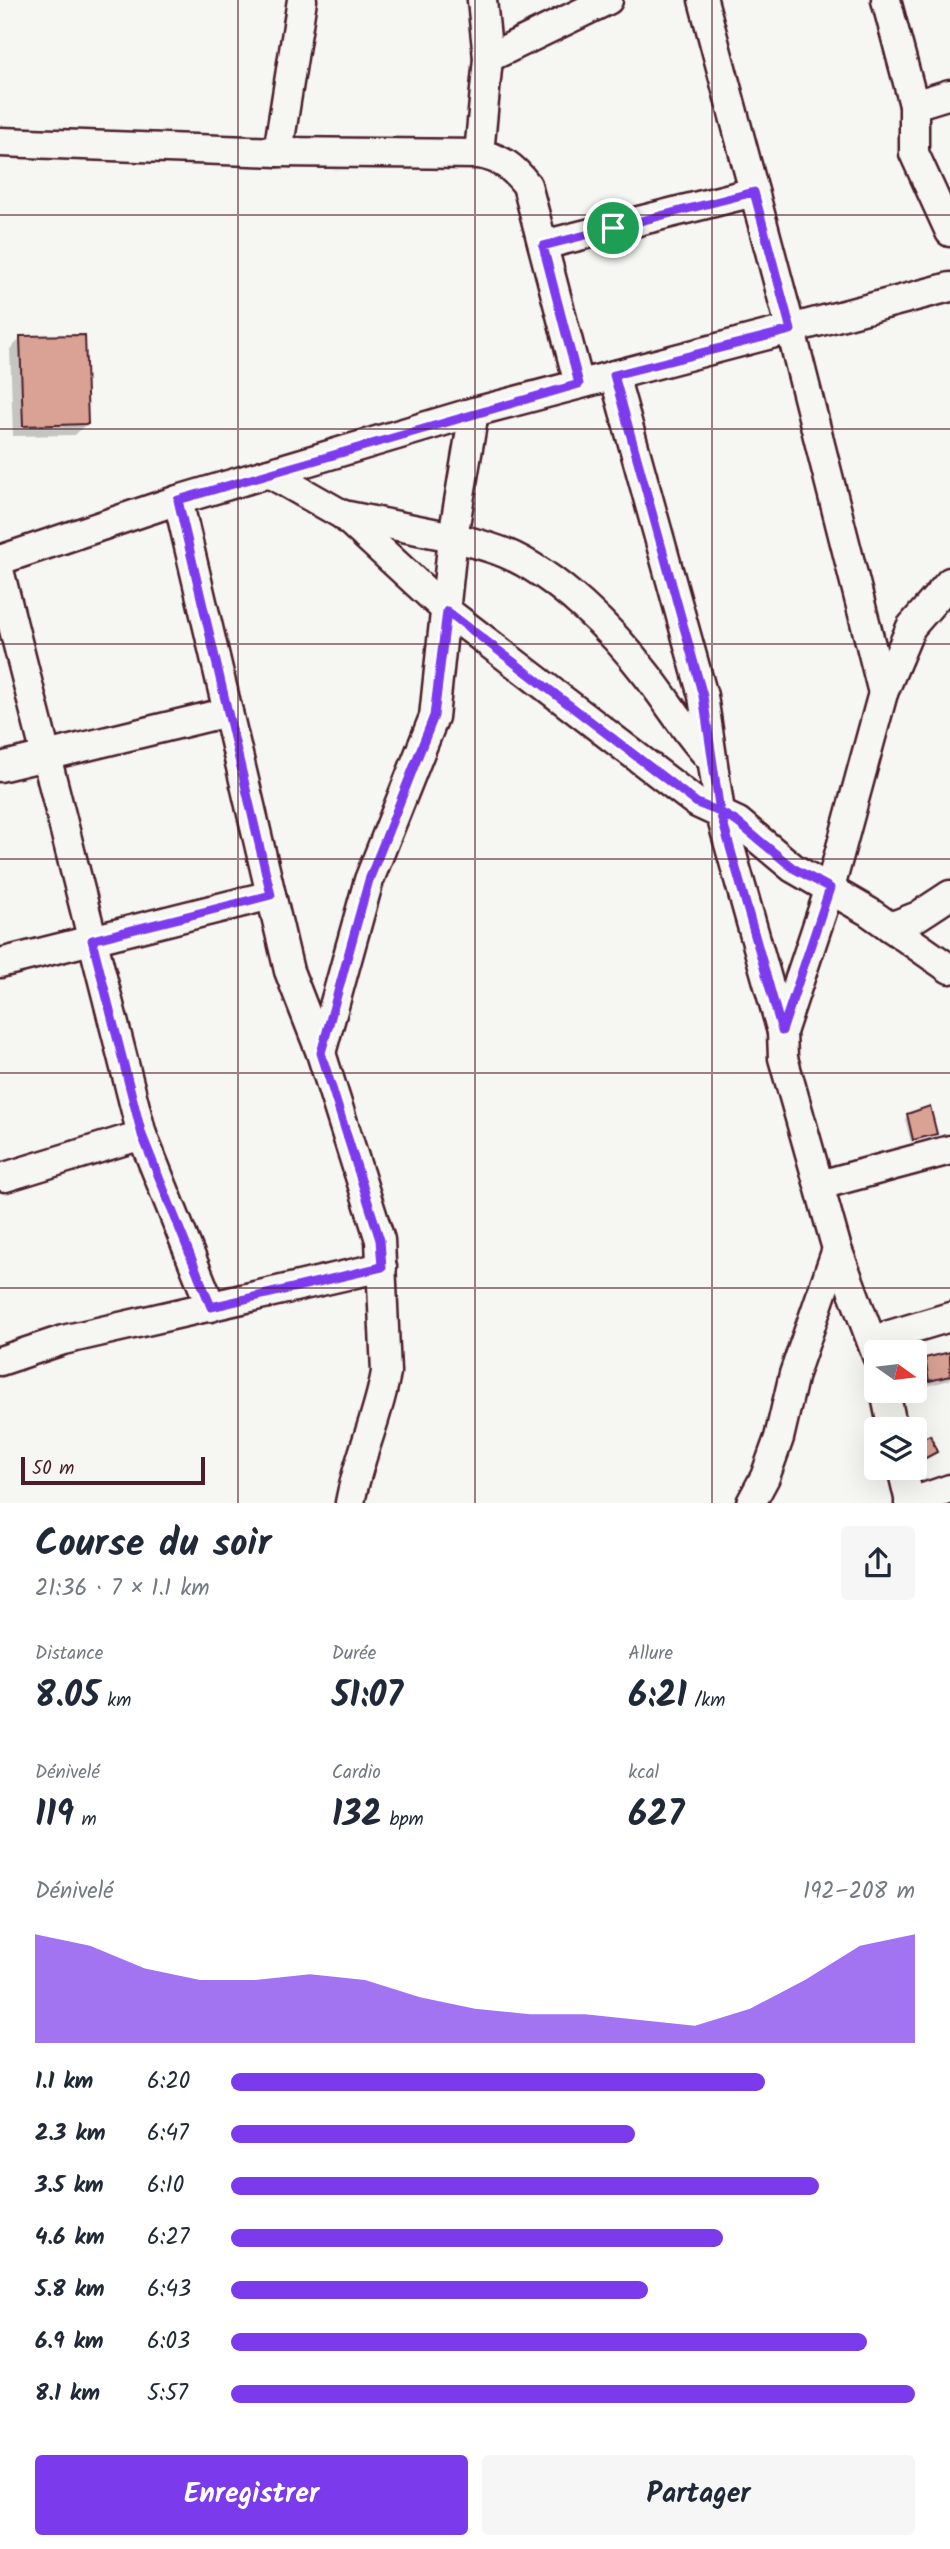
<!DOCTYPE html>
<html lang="fr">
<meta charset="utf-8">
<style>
:root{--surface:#fff;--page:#f6f6f7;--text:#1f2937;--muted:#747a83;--accent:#7c3aed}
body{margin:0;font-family:Kalam,sans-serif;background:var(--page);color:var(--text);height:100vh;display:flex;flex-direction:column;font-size:26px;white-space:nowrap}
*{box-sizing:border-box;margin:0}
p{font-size:23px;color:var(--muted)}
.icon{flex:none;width:38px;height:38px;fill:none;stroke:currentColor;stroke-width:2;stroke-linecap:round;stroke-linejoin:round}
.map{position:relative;height:1503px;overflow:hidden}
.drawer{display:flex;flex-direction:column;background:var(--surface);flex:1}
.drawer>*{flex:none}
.needle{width:46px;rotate:104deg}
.fabs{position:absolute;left:864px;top:1340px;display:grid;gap:14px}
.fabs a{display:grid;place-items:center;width:63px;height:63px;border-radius:7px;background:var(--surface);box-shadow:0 7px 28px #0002;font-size:35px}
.scale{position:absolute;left:21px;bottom:18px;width:184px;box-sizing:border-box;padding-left:7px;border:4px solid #4a1f2b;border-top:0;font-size:19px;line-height:24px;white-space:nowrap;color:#4a1f2b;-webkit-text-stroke:5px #f6f6f2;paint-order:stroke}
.pin{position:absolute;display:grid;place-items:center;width:60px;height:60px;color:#fff;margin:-30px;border:4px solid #fff;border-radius:50%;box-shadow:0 2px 7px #0007}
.round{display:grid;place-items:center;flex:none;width:74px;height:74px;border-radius:7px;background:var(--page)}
.headline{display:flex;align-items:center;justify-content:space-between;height:119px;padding:0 35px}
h1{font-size:38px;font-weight:600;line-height:52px}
.stats{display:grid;grid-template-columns:repeat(3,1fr);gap:10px;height:119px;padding:7px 35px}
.stats div{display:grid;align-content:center}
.stats b{font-size:35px;font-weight:600}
.stats small{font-size:19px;font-weight:400}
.stats p{font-size:19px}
.chart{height:196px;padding:14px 35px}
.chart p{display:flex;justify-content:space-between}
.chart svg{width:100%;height:126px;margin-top:7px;fill:var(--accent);opacity:.7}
.action{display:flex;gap:14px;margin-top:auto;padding:14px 35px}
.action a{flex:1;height:80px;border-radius:7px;background:var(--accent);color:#fff;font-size:28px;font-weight:600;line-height:80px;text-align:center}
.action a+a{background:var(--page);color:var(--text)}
ul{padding:0 35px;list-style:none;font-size:23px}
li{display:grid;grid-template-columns:112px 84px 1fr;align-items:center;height:52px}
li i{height:18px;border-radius:9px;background:var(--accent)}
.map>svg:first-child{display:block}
.shadow{fill:#0003}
.building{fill:#daa295;stroke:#4a1f2b;stroke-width:2}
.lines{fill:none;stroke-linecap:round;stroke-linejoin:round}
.street-casing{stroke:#4a1f2b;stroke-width:33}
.street{stroke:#f6f6f2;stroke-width:28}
.route-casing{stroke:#fff;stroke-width:14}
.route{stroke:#7c3aed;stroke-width:9}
.grid{fill:none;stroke:#4a1f2b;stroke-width:2;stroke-opacity:0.55}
</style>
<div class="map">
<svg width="950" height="1503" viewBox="0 0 950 1503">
<rect width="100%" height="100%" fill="#f6f6f2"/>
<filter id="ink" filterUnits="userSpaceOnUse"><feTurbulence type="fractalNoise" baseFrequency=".0143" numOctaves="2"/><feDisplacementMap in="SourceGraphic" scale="14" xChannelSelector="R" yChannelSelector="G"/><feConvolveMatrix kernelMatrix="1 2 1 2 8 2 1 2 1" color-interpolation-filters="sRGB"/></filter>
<g filter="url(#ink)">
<g class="shadow">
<polygon points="21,338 86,424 75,435 13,436 10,349"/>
<polygon points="908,1115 935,1133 911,1142 905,1119"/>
<polygon points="950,1354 950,1380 923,1387 919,1367 926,1360"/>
<polygon points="917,1443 935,1452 919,1461 915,1451"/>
</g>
<g class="building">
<polygon points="85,335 88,424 23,426 20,336"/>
<polygon points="930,1106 937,1134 913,1140 907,1114"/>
<polygon points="950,1352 950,1376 929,1381 925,1358"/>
<polygon points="930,1435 937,1452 922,1460 916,1441"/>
</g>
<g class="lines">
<g class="street-casing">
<g id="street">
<polyline points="703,0 791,330 883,693"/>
<polyline points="886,0 914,105 914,153 950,232"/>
<polyline points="488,58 608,0"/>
<polyline points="914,105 950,94"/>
<path d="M 0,142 L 278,152 L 479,154 C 501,158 513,167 527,185 L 579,384"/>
<polyline points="278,152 302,0"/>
<polyline points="479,154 488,58 482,0"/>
<polyline points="543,245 754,192"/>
<polyline points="614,375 703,696 720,812 782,1032"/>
<path d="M 474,412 L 453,537 C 470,542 488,546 505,553 C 556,574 613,631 646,674 C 669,703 686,733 711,759"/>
<polyline points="269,473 343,515 453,537 434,717 369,880 321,1053"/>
<path d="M 178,500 L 289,971 L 321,1053 L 380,1240 L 386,1372 C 379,1416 358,1458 350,1503"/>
<polyline points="343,515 447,611 697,803 738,822 793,868 869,912 950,969"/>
<polyline points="0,560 178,500 474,412 950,287"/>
<polyline points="0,574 142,1135 211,1307"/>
<polyline points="0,767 228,712"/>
<polyline points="890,927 918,916 950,895"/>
<polyline points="0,963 271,895"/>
<polyline points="5,1177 142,1135"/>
<polyline points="820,1185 950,1150"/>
<polyline points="837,1249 877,1356"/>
<polyline points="873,1340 950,1317"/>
<polyline points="0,1361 63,1340 382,1267"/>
<polyline points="885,1391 893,1430"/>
<polyline points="902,1468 910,1502"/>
<polyline points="751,1503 765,1477 779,1438 794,1374 837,1249 783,1058 782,1032 830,888 883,693 911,627 950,582"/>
<polyline points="909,1503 950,1489"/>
</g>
</g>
<use href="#street" class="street"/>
</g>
</g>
<g class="lines" filter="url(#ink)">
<g class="route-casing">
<polyline id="route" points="613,228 543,246 579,384 178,500 271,895 92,940 142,1135 211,1307 382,1267 380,1240 321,1053 369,880 434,716 447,611 697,803 720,812 782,1031 830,888 793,868 737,822 720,812 703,696 614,375 791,330 754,192 613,228"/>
</g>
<use href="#route" class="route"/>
</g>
<path class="grid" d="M 238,0 L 238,1503M 475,0 L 475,1503M 712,0 L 712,1503M 0,215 L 950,215M 0,429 L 950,429M 0,644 L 950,644M 0,859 L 950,859M 0,1073 L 950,1073M 0,1288 L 950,1288"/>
</svg>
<div class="fabs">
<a><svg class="needle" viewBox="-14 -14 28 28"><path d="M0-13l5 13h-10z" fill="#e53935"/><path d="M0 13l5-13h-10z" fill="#747a83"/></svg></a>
<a><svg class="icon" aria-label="layers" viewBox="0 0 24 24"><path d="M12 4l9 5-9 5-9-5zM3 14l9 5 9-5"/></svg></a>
</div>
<div class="scale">50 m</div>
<div class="pin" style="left:613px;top:228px;background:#1e9e55"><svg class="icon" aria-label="arrive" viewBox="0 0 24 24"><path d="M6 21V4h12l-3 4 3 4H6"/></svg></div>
</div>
<section class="drawer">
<div class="headline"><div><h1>Course du soir</h1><p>21:36 · 7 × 1.1 km</p></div><a class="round"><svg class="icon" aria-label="share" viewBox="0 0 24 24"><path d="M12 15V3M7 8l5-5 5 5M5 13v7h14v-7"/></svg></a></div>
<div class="stats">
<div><p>Distance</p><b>8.05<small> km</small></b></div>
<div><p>Durée</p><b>51:07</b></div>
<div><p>Allure</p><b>6:21<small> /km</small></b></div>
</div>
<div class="stats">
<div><p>Dénivelé</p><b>119<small> m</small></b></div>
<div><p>Cardio</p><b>132<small> bpm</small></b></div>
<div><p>kcal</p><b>627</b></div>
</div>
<div class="chart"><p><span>Dénivelé</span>192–208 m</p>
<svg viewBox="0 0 160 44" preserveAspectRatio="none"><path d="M0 44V6L10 10L20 18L30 22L40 22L50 20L60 22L70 28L80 32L90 34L100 34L110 36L120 38L130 32L140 22L150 10L160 6V44z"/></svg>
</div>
<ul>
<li><b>1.1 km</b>6:20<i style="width:78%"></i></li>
<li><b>2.3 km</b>6:47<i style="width:59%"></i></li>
<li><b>3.5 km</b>6:10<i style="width:86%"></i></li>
<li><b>4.6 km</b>6:27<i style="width:72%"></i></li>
<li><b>5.8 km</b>6:43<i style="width:61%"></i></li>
<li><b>6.9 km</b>6:03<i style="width:93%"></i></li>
<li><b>8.1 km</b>5:57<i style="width:100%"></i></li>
</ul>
<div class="action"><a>Enregistrer</a><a>Partager</a></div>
</section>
